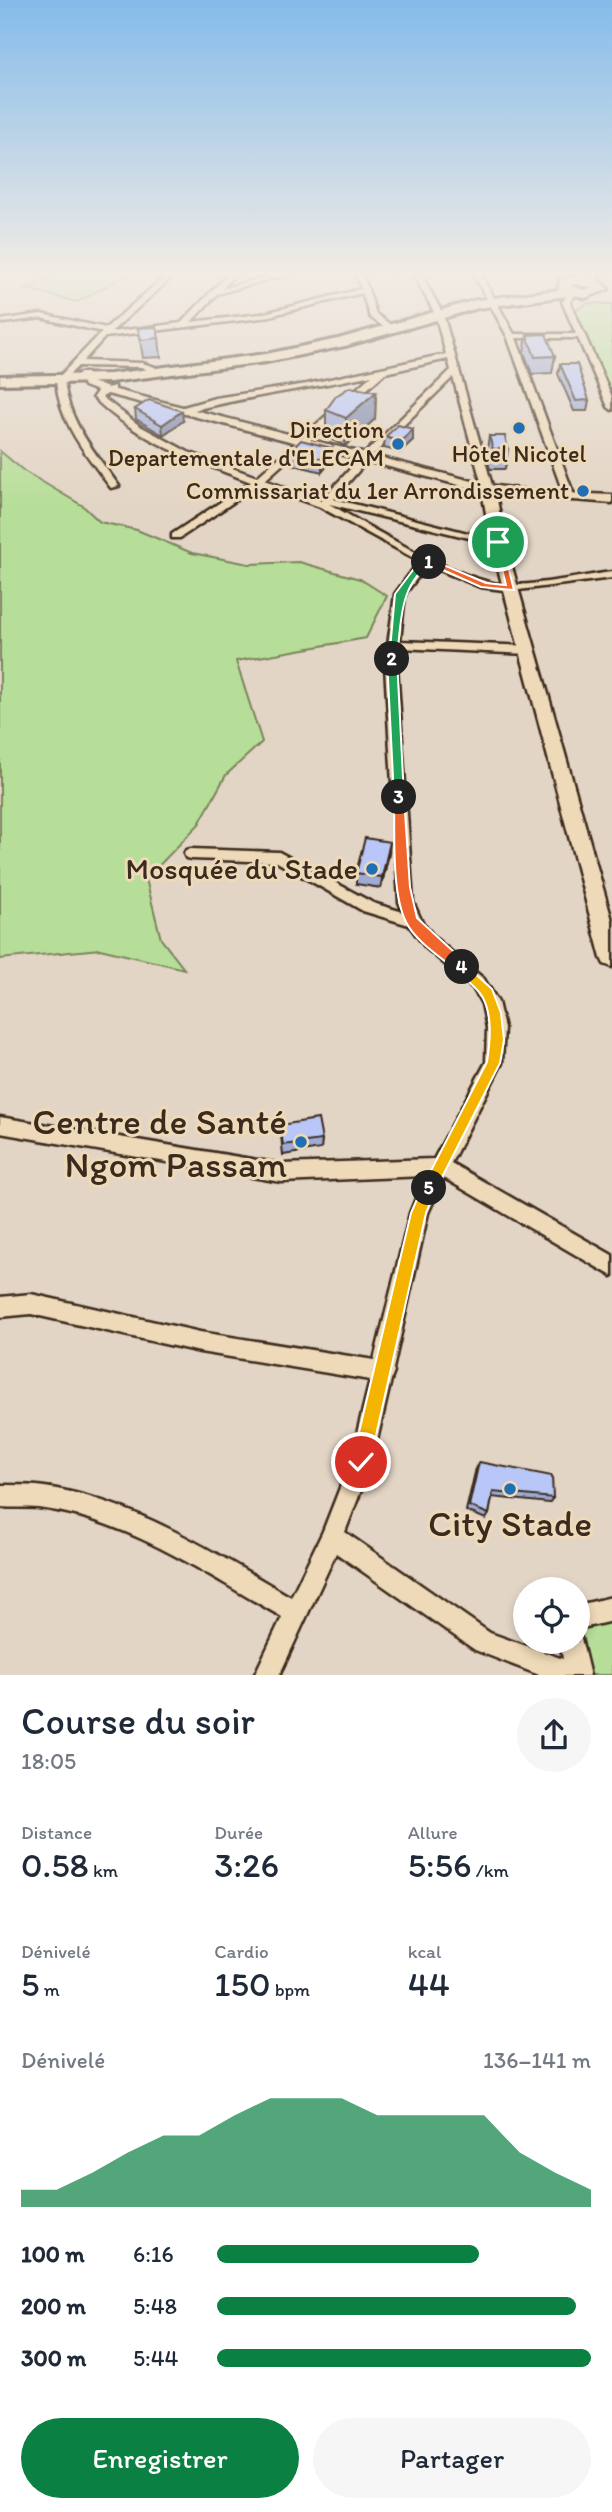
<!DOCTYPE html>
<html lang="fr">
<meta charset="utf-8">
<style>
:root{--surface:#fff;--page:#f6f6f7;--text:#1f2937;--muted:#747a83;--accent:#0b8043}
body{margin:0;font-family:Itim,sans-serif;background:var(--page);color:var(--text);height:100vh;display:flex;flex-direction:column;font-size:26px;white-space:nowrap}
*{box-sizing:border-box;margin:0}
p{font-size:23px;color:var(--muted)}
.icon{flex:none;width:38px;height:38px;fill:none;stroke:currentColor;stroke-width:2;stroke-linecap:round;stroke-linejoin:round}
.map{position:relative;height:1675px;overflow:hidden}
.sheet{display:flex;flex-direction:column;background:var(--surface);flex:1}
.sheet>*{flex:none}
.fabs{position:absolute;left:513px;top:1577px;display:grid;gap:14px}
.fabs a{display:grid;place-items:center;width:77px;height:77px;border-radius:50%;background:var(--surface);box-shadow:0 4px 10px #0003;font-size:35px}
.pin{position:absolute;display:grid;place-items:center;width:60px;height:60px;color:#fff;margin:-30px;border:4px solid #fff;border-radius:50%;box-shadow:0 2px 7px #0007}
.km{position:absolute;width:35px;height:35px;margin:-18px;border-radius:50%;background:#222;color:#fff;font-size:19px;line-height:35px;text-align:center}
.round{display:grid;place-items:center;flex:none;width:74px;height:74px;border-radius:37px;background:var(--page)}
.summary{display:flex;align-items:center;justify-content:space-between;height:119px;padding:0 21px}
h1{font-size:38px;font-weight:600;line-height:52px}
.metrics{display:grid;grid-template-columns:repeat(3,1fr);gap:10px;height:119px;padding:7px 21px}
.metrics div{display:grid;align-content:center}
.metrics b{font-size:35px;font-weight:600}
.metrics small{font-size:19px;font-weight:400}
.metrics p{font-size:19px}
.chart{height:196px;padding:14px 21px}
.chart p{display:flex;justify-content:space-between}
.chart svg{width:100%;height:126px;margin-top:7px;fill:var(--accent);opacity:.7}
.cta{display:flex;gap:14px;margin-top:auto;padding:14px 21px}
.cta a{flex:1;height:80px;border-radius:42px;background:var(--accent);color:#fff;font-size:28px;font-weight:600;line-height:80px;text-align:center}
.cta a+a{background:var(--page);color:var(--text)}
ul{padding:0 21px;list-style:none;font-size:23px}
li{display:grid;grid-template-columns:112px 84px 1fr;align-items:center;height:52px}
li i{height:18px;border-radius:9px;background:var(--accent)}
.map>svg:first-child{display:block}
.green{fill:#b7de99;stroke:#79845c;stroke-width:2}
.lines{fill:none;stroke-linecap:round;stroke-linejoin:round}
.street-casing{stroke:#3b2a1e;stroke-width:5}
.secondary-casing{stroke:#3b2a1e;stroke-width:5}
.highway-casing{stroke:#3b2a1e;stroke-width:6}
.street{fill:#eed9b8;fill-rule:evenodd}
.secondary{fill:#eed9b8;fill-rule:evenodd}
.highway{fill:#eed9b8;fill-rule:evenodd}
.wall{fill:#9eabd4;stroke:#3b2a1e;stroke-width:2}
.shaded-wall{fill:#818bad;stroke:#3b2a1e;stroke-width:2}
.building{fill:#b8c7f7;stroke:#3b2a1e;stroke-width:2}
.split-1{fill:#f0652b;stroke:#fff;stroke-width:2}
.split-2{fill:#22a559;stroke:#fff;stroke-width:2}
.split-3{fill:#22a559;stroke:#fff;stroke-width:2}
.split-4{fill:#f0652b;stroke:#fff;stroke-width:2}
.split-5{fill:#f5b400;stroke:#fff;stroke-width:2}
.split-6{fill:#f5b400;stroke:#fff;stroke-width:2}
.poi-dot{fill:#1f6fb2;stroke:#eed9b8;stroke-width:2.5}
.labels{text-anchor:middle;stroke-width:6;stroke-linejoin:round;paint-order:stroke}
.far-poi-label{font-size:24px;fill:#3b2a1e;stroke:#eed9b8;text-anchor:end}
.poi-label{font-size:30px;fill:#3b2a1e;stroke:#eed9b8;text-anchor:end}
.near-poi-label{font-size:37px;fill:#3b2a1e;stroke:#eed9b8;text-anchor:end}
</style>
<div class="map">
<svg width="612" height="1676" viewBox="0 0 612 1676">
<rect width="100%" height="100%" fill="#e3d5c5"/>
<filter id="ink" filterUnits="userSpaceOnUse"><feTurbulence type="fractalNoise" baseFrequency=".0143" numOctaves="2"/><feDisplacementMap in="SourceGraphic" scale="14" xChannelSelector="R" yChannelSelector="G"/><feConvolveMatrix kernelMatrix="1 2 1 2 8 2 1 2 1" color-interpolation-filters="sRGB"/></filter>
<g filter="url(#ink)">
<g class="green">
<polygon points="62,271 135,271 77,302 26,289"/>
<polygon points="588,303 612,304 612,397 575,311"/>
<polygon points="0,451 24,471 83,506 100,522 137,530 192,553 249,564 299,562 360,579 387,596 366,638 236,661 262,742 226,775 199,824 146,879 161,939 184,969 100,949 0,959"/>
<polygon points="612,1621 612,1675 581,1675 578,1628"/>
</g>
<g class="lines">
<g class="street-casing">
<g id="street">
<path d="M 171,271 L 179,271 L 111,332 L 181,323 L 231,271 L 238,271 L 222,289 L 286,271 L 299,271 L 217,294 L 191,322 L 261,314 L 361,289 L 355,271 L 362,271 L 376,314 L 395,328 L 388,330 L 370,317 L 362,293 L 261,318 L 105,337 L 83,361 L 142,363 L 155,367 L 157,373 L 150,375 L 148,370 L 141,367 L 78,366 L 64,380 C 68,423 95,452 119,486 L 111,488 C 86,454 59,423 56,380 L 102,332 L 41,318 L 3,323 L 0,320 L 41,314 L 106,328 Z"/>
<path d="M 412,271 L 419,271 L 443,314 L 493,489 L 488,492 L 483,489 L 453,377 L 367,461 L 334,499 L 503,542 L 498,545 L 329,504 C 373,528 462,584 510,585 C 540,585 581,576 612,572 L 612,578 L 511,591 L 480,587 L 427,565 L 405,594 L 400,641 L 528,646 L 534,650 L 528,654 L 399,648 L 397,666 L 413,902 L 422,922 L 436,939 L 484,979 L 498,1002 L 504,1028 L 502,1063 L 451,1163 L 612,1255 L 612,1276 L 444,1178 L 428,1213 L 393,1369 L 394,1372 L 391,1380 L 372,1462 L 345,1532 L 490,1633 L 563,1659 L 560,1642 L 578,1642 L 578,1632 L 580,1634 L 590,1676 L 542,1676 L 475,1650 L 336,1553 L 279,1676 L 254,1676 L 282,1617 C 206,1574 126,1518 38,1508 C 25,1507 12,1508 0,1507 L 0,1485 C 12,1485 25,1485 37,1486 C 127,1496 215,1553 291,1597 L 323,1531 L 350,1462 L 370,1380 L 200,1352 L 31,1314 L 0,1317 L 0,1297 L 31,1294 L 200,1332 L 374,1360 L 410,1213 L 425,1176 L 281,1182 L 0,1133 L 0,1117 L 281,1164 L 434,1159 L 486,1062 L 487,1028 L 482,1004 L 473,988 L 425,947 L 409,925 L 363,911 L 277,862 L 191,859 L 186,858 L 184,854 L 186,850 L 191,849 L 279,852 L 373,903 L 403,912 L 399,902 L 385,666 L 395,594 L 419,561 L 320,507 L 259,485 L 180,538 L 172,538 L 172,534 L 251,482 C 195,461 136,440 93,397 L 98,390 L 115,386 L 115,390 L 102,397 L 140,426 L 188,452 L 257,477 L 372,375 C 309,389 245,396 183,413 L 180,412 L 180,408 L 215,398 L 307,384 L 446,354 L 435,314 ZM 448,359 L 451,370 L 361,457 L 321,501 L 265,480 L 385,373 Z"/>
<polygon points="472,271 479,271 514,334 576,334 562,302 570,291 577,293 570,302 612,397 612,410 608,407 578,338 516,338 575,498 573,500 565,498 507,336"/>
<polygon points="600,271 610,271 589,282 582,280"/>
<polygon points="612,1597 612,1621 578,1629 578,1605"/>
</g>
</g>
<g class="secondary-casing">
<g id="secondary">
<polygon points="571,271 582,271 590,280 582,282"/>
<polygon points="79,373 87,373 92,382 108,388 488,485 544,492 612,495 612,503 496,494 505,542 612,920 612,967 604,964 601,958 491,542 482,491 100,392 84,386"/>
</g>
</g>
<g class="highway-casing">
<path id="highway" d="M 574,276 L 596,278 L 608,289 L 585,298 L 575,295 L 478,308 L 345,346 L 266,362 L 110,382 L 0,384 L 0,376 L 110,374 L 266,354 L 338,339 L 477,300 L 558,290 L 560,280 ZM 575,284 L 593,288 L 585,290 L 570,286 Z"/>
</g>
<use href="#street" class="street"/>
<use href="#secondary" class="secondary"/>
<use href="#highway" class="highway"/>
</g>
<g class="wall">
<polygon points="384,271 399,271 398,274 384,273"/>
<polygon points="138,328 159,338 161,357 143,358"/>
<polygon points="527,335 555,356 552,373 532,374 524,352"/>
<polygon points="560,364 589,400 587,411 574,411 558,374"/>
<polygon points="376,392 375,419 345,446 326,437 326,410"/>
<polygon points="135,409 183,421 163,435 136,419"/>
<polygon points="413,429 413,440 400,452 384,448 385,437"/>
<polygon points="489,436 508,449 505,469 490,469 486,456"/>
<polygon points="332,448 331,461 322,472 290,464 290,451"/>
<polygon points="389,853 381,888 356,884 356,873"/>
<polygon points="280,1125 322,1140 321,1149 283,1155"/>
<polygon points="479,1462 553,1498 549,1503 492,1497 489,1514 486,1519 466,1511 476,1468"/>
</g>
<g class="shaded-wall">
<polygon points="376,392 375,419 345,446 346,418"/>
<polygon points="182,411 183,421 163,435 162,425"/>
<polygon points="413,429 413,440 400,452 401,442"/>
<polygon points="332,448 331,461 322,472 322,459"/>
<polygon points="390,842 389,853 381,888 382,877"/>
</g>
<g class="building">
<polygon points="156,327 159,338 141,340 138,328"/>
<polygon points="546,334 555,356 535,357 527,335"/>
<polygon points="560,364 577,364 589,400 576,401"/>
<polygon points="350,387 376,392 346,418 326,410 336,396"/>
<polygon points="149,400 182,411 162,425 135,409"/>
<polygon points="398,425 413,429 401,442 385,437"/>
<polygon points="489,436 505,436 508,449 493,449"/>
<polygon points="301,440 332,448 322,459 290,451"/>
<polygon points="365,838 390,842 382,877 356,873"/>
<polygon points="318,1119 322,1140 283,1145 280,1125"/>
<polygon points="479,1462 552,1476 553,1498 493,1492 489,1514 469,1506"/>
</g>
</g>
<linearGradient id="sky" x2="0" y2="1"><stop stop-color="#84bbea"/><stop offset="0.54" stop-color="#f2ece5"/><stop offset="1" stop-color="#f2ece5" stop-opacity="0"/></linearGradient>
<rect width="612" height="506" fill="url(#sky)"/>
<polygon class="split-1" points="495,540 502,542 514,590 481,587 425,562 432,560 486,583 506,585"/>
<path class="split-2" d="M 422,558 L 434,562 C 399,581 401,623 397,659 L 389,661 L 395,594 Z"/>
<polygon class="split-3" points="392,656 397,659 404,797 399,801 394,797 387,659"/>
<path class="split-4" d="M 399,793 L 404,797 L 410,887 L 417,918 L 466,963 L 466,971 L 457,971 C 441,957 416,942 406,922 C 391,892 395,831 394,797 Z"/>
<path class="split-5" d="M 462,962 L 492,989 L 501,1013 L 504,1040 L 500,1063 L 434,1193 L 429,1196 L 422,1188 L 487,1062 C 490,1042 493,1015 482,996 C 475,985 462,978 455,967 Z"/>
<polygon class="split-6" points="429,1181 436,1188 426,1213 370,1462 367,1469 361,1471 355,1469 352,1462 411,1213 424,1183"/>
<g class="poi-dot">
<circle cx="519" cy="428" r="7"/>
<circle cx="398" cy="444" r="7"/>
<circle cx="583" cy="491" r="7"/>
<circle cx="372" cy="869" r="7"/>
<circle cx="301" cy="1142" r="7"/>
<circle cx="510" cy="1489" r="7"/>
</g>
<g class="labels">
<g class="far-poi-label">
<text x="384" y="438">Direction<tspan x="384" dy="28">Departementale d'ELECAM</tspan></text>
<text x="519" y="462" text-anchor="middle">Hôtel Nicotel</text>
<text x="569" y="499">Commissariat du 1er Arrondissement</text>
</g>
<g class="poi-label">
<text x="358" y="879">Mosquée du Stade</text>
</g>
<g class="near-poi-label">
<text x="287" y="1134">Centre de Santé<tspan x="287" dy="43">Ngom Passam</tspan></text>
<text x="510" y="1536" text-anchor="middle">City Stade</text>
</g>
</g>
</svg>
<div class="fabs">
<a><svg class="icon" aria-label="locate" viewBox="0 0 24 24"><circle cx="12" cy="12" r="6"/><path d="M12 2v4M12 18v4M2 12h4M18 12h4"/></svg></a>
</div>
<div class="pin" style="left:498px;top:542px;background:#1e9e55"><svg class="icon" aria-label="arrive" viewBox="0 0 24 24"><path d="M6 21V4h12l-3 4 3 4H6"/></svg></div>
<div class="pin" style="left:361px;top:1462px;background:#d93025"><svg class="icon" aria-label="check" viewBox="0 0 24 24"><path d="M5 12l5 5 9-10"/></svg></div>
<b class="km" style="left:429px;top:562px">1</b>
<b class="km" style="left:392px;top:659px">2</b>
<b class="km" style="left:399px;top:797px">3</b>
<b class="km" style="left:462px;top:967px">4</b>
<b class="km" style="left:429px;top:1188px">5</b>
</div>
<section class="sheet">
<div class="summary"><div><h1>Course du soir</h1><p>18:05</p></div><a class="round"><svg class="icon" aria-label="share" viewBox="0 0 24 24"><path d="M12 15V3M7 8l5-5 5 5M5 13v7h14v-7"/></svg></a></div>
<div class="metrics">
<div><p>Distance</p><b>0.58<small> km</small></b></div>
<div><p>Durée</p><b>3:26</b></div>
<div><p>Allure</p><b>5:56<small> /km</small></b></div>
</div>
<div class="metrics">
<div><p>Dénivelé</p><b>5<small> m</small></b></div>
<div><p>Cardio</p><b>150<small> bpm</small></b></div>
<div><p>kcal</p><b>44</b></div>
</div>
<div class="chart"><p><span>Dénivelé</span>136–141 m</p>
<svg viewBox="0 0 160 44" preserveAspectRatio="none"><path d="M0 44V38L10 38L20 32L30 25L40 19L50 19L60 12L70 6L80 6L90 6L100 12L110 12L120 12L130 12L140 25L150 32L160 38V44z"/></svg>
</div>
<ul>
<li><b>100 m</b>6:16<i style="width:70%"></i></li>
<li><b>200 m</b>5:48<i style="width:96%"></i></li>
<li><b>300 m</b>5:44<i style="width:100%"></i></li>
</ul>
<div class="cta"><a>Enregistrer</a><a>Partager</a></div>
</section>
